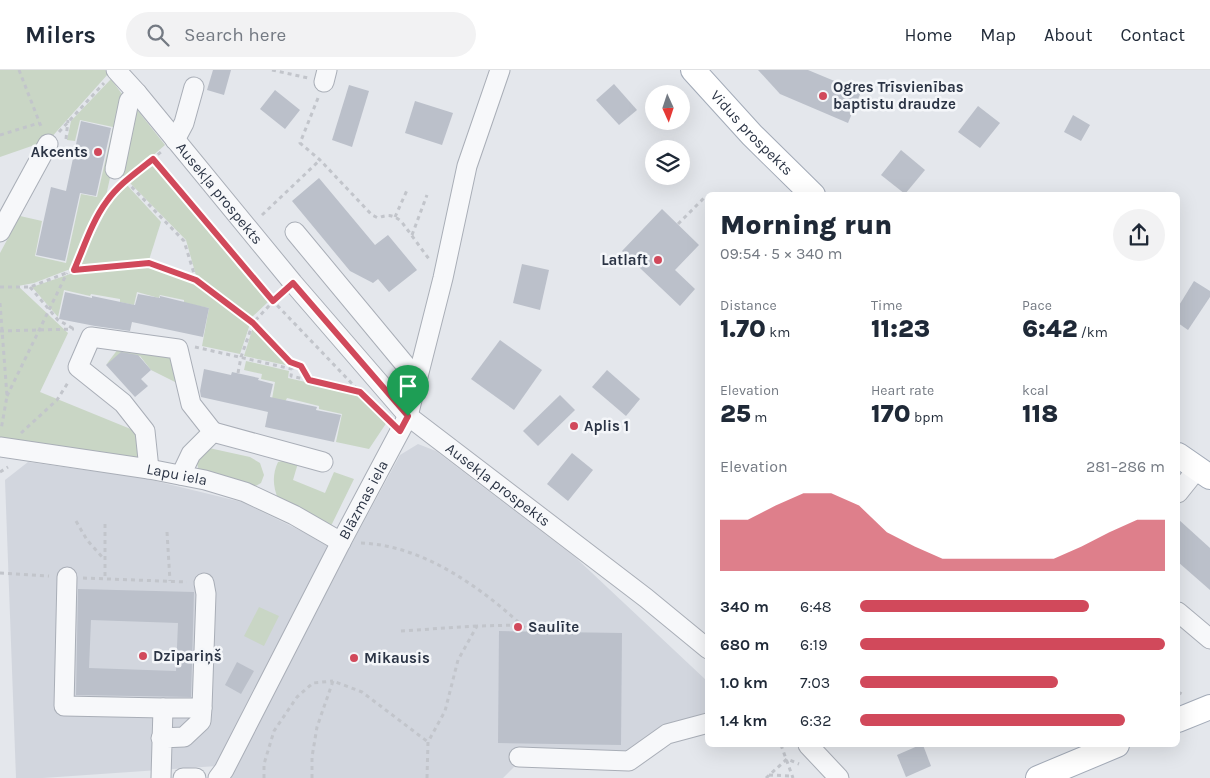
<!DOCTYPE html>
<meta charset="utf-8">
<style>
:root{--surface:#fff;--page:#f2f2f3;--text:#1f2937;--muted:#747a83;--line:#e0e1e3;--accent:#d1495b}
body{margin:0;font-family:Karla,sans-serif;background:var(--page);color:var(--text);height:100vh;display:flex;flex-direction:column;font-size:19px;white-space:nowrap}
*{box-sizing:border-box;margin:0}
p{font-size:16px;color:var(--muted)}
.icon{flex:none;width:28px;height:28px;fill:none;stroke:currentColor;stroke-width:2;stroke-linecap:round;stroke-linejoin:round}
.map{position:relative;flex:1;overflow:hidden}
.side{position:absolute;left:705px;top:122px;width:475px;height:555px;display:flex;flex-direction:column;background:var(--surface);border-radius:8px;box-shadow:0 5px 20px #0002}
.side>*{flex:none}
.needle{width:32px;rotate:177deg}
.fabs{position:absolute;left:645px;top:15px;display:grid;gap:10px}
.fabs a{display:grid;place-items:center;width:45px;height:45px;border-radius:50%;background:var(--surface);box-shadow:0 5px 20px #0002;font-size:25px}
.pin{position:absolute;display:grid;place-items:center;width:42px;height:42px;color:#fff;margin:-51px -21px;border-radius:50% 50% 50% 0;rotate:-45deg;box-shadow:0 0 5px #0007}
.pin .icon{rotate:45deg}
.round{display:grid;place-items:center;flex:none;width:52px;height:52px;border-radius:26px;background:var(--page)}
.head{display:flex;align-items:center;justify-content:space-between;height:85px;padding:0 15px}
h1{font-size:28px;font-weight:800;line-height:38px}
.figures{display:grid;grid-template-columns:repeat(3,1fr);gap:8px;height:85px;padding:5px 15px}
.figures div{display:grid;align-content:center}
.figures b{font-size:25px;font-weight:800}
.figures small{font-size:14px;font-weight:400}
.figures p{font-size:14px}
.chart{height:140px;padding:10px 15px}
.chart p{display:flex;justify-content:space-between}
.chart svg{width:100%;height:90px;margin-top:5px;fill:var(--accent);opacity:.7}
ul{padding:0 15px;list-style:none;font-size:16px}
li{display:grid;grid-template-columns:80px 60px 1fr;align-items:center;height:38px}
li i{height:12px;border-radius:6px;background:var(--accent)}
header{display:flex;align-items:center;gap:30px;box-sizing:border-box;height:70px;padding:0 25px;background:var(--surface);border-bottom:1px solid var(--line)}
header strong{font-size:24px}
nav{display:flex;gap:28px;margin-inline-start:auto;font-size:18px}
.search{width:350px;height:45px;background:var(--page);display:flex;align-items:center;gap:12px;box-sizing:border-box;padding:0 18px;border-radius:28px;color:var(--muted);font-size:19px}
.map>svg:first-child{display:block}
.built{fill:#d2d6de}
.green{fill:#c9d6c5}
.building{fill:#bbc0ca;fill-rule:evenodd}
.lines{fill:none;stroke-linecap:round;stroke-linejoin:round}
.minor-casing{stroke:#a9aeb7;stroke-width:21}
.major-casing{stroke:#a3abb8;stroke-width:26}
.path{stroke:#c2c5cb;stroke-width:3;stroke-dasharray:4 4;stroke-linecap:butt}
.minor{stroke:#f7f8fa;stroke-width:19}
.major{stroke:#fff;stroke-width:24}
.route-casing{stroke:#fff;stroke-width:10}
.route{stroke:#d1495b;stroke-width:6}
.poi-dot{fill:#d1495b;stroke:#f4f6f9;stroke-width:2}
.labels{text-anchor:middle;stroke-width:5;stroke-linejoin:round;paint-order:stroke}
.poi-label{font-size:15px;font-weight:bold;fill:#2b3445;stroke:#f4f6f9;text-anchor:start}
.street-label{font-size:15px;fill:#2b3445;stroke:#f4f6f9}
</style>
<header>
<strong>Milers</strong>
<div class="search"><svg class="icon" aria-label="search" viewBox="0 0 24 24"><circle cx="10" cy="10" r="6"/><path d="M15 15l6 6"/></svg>Search here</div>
<nav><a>Home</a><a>Map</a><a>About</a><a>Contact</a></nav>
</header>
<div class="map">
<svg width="1210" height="708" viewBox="0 0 1210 708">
<rect width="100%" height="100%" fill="#e4e7ec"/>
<g class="built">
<polygon points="418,374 436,381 575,487 707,611 707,645 620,700 516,695 503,708 231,708 336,503 400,385"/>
<polygon points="28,392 143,408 242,432 330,475 217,696 43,708 16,708 5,410"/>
</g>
<g class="green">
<polygon points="0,0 105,0 108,4 49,70 0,87"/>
<polygon points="111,9 127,31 106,126 95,146 73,198 34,213 18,216 68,263 40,322 138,362 145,394 0,368 0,183 20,146 42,151 35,186 66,193 81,124 97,127 113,57 80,50 75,71 67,70 71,51"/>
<polygon points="131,32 165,75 126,109 117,98"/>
<polygon points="153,92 268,232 252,247 197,209 186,170 129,112"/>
<polygon points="126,114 161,152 149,190 77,198 111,131"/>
<polygon points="147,196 194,212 250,254 240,284 202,276 209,238 184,233 184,230 160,225 159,228 137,222 134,235 120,232 120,229 91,224 90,226 64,220 58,247 32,217 76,202"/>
<polygon points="253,257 290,296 244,286"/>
<polygon points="118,279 163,284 174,289 179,314 151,300 140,286 129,294 120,284 106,295"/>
<polygon points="246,291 289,301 288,308 358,324 387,352 369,379 336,372 342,344 319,339 319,336 287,328 285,332 272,329 275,312 261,309 262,304 244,300"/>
<polygon points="209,378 250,387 260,393 264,405 261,413 254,417 247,416 230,407 199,401 196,390"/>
<path d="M 287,390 L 298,393 L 293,410 L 325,423 L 334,402 L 354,409 L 330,458 L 278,429 C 273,416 272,405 278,392 Z"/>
<polygon points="259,537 279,546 264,576 244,566"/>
</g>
<g class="building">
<polygon points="213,0 231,0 224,25 207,20"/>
<polygon points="758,0 808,0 861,22 848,53 780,24"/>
<polygon points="614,14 637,40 619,55 596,30"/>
<polygon points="349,15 369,21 352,77 332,70"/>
<polygon points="275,20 300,40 285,59 260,39"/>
<polygon points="415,31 453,43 442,75 405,63"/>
<polygon points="978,36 1000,53 980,78 958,62"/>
<polygon points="1073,45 1090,55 1081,71 1064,62"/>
<polygon points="81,51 111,58 96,126 80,123 65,191 36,185 51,117 66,121"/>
<polygon points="901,80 925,100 905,124 881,105"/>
<polygon points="319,108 375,175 388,165 417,200 389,222 378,209 373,213 350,201 292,131"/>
<polygon points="662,139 699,175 675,200 695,219 680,236 622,181"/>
<polygon points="522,194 549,200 540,240 513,233"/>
<polygon points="1194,211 1210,221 1210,227 1188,260 1178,253 1178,237"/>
<polygon points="65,222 92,228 92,226 135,235 138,224 160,228 160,226 209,238 203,267 132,252 130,261 95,256 59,249"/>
<polygon points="500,270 542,300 514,340 471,309"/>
<polygon points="121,282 138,285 151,300 141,309 148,316 135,327 106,295"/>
<polygon points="204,299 231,305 232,302 259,308 258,310 273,314 270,327 317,337 316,340 341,345 334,372 265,357 268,342 201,327 200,321"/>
<polygon points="607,300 640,329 626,346 592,317"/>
<polygon points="560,325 575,340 538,376 523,361"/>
<polygon points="572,383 593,400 568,431 547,414"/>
<polygon points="1178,449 1210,478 1210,520 1178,492"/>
<path d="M 78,519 L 194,522 L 191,627 L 76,625 ZM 91,550 L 178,553 L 176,601 L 89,598 Z"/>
<polygon points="499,561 622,563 621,675 498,673"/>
<polygon points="237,592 254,601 241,624 225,615"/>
<polygon points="920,675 923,675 931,696 906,707 897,685"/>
</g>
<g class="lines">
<g class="minor-casing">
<g id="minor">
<path id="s1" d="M 116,0 L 137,23 L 293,213 L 408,346 L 646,528 L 708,579"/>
<polyline points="324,12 327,0"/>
<polyline points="175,70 184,53 194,17"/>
<polyline points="115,99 129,31 137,23"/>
<polyline points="0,162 48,74"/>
<polyline points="295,162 417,309"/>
<path id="s2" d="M 0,377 L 149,399 L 205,410 L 245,422 L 294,445 L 341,472"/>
<polyline points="149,399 145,361 123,333 78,297 91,267 178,279 191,334 213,362"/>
<polyline points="181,405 191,384 213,362 323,392"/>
<polyline points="1178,423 1198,398"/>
<polyline points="67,507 64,636 163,638"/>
<polyline points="1178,542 1210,569"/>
<polyline points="202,638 206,524 204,513"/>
<polyline points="808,675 839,708"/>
<polyline points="519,687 629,691 667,664 708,653"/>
<polyline points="161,708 163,638 202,638 201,651 184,667 161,668"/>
<polyline points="183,708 196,708"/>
<path id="s3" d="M 218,708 L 224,700 L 341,472 L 408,346 L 443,208 L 467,96 L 500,0"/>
</g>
</g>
<g class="major-casing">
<g id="major">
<path id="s4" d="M 693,0 L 752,65 L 813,125"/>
<polyline points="1178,385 1210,407"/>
<polyline points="1178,650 1210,637"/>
<polyline points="1038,708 1117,675"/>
</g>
</g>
<g class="path">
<polyline points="19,0 42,59"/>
<polyline points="272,0 308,8"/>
<path d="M 318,28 L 300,73 L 320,90 L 372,145 L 378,148 C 388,144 393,145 401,151 L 429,189"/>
<polyline points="59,62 104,13"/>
<polyline points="0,65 39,53"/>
<polyline points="66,69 68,50"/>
<polyline points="153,89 273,231 360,322"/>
<polyline points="133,105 161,82"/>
<polyline points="126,111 184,171 196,210"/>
<polyline points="262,145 320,90"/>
<polyline points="395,147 408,118"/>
<polyline points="678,154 704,128"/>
<polyline points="412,165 427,125"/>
<path d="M 74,200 C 86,170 97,141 119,117"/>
<polyline points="0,217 30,217 74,200 149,193 196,210 236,239 253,253 290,292 301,296 309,309"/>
<polyline points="30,217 58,250 74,259"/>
<polyline points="0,233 7,326 1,360"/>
<polyline points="0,261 74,259"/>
<polyline points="195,277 292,299 291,306 360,322 366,328"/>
<polyline points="238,303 241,287 253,253 280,224"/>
<polyline points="7,326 67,203"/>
<polyline points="21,363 57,330 69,311"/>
<polyline points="0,402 8,397"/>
<polyline points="76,451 87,470 104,489"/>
<polyline points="105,454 105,509"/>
<polyline points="167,462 170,511"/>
<path d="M 361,473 C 424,475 485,520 529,562"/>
<polyline points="0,503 49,506"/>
<polyline points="83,508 187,512"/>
<polyline points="401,561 476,556"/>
<polyline points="1178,622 1184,625"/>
<polyline points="781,675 793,708"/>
<polyline points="769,705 791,706"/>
<polyline points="264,708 264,694 274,661 297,627 313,613 333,611"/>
<polyline points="312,708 312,687 317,657 333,611 362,622 428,672"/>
<polyline points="427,708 428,672 445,641 458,590 477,556 521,555"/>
<polyline points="766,708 787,689 799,694"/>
</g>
<use href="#minor" class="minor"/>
<use href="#major" class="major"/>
</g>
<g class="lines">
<g class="route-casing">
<path id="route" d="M 153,89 L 273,231 L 293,213 L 408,346 L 400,361 L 360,322 L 309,310 L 301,296 L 290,292 L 253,253 L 196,210 L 149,193 L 74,200 C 84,177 92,151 107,131 C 119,114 137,102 153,89 Z"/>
</g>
<use href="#route" class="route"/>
</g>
<g class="poi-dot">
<circle cx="823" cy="26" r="5"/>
<circle cx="98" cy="82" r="5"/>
<circle cx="658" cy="190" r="5"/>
<circle cx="574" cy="356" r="5"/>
<circle cx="518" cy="557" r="5"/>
<circle cx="143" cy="586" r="5"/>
<circle cx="354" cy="588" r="5"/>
</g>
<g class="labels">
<g class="poi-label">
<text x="833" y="22">Ogres Trīsvienības<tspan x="833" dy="17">baptistu draudze</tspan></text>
<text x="88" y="87" text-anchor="end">Akcents</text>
<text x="648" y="195" text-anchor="end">Latlaft</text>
<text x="584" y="361">Aplis 1</text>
<text x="528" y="562">Saulīte</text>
<text x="153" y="591">Dzīpariņš</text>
<text x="364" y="593">Mikausis</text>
</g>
<g class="street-label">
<text dy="5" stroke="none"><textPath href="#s4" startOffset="86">Vidus prospekts</textPath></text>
<text dy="5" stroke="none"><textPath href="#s1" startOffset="161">Ausekļa prospekts</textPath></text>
<text dy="5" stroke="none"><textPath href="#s2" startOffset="179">Lapu iela</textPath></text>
<text dy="5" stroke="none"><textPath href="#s1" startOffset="566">Ausekļa prospekts</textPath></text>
<text dy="5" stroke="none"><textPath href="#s3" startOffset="314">Blāzmas iela</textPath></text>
</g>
</g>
</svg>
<div class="fabs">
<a><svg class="needle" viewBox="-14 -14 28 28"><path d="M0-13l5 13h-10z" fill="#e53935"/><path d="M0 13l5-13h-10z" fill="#747a83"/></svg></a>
<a><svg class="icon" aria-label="layers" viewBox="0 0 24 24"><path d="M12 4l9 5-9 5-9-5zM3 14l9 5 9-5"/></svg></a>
</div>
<div class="pin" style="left:408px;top:346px;background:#1e9e55"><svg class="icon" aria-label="arrive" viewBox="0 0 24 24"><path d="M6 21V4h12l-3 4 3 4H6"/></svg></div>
<section class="side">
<div class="head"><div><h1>Morning run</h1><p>09:54 · 5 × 340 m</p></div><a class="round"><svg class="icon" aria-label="share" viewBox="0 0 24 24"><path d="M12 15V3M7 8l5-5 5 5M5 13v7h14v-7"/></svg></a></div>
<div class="figures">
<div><p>Distance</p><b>1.70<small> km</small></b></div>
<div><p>Time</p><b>11:23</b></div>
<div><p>Pace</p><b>6:42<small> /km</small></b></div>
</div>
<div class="figures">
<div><p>Elevation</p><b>25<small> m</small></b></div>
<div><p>Heart rate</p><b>170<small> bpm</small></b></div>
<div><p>kcal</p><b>118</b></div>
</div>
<div class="chart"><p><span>Elevation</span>281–286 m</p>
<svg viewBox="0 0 160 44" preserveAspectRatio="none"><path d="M0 44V19L10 19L20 12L30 6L40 6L50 12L60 25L70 32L80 38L90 38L100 38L110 38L120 38L130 32L140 25L150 19L160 19V44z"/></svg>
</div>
<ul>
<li><b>340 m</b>6:48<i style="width:75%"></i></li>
<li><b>680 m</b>6:19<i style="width:100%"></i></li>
<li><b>1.0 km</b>7:03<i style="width:65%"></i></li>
<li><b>1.4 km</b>6:32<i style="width:87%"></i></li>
</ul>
</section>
</div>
